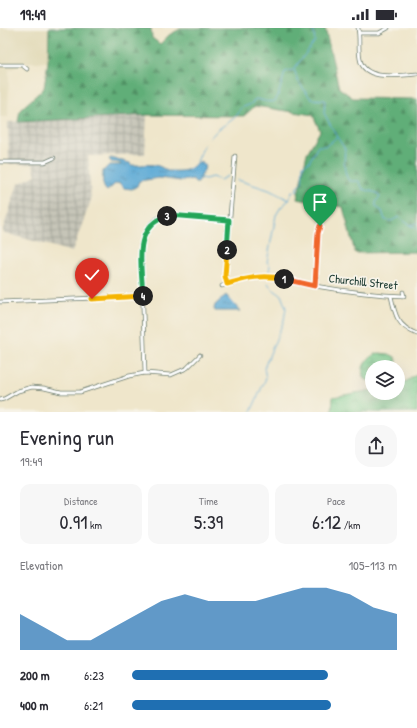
<!DOCTYPE html>
<meta charset="utf-8">
<style>
:root{--surface:#fff;--page:#f7f7f7;--text:#2b2b33;--muted:#7c7c81;--accent:#1f6fb2}
body{margin:0;font-family:"Patrick Hand",sans-serif;background:var(--page);color:var(--text);height:100vh;display:flex;flex-direction:column;font-size:15px;white-space:nowrap}
*{box-sizing:border-box;margin:0}
p{font-size:13px;color:var(--muted)}
.icon{flex:none;width:22px;height:22px;fill:none;stroke:currentColor;stroke-width:2;stroke-linecap:round;stroke-linejoin:round}
.map{position:relative;height:384px;overflow:hidden}
.side{display:flex;flex-direction:column;background:var(--surface);flex:1}
.side>*{flex:none}
.fabs{position:absolute;left:365px;top:332px;display:grid;gap:8px}
.fabs a{display:grid;place-items:center;width:40px;height:40px;border-radius:50%;background:var(--surface);box-shadow:0 4px 16px #0002;font-size:20px}
.pin{position:absolute;display:grid;place-items:center;width:34px;height:34px;color:#fff;margin:-41px -17px;border-radius:50% 50% 50% 0;rotate:-45deg;box-shadow:0 0 4px #0007}
.pin .icon{rotate:45deg}
.km{position:absolute;width:20px;height:20px;margin:-10px;border-radius:50%;background:#222;color:#fff;font-size:11px;line-height:20px;text-align:center}
.round{display:grid;place-items:center;flex:none;width:42px;height:42px;border-radius:16px;background:var(--page)}
.overview{display:flex;align-items:center;justify-content:space-between;height:68px;padding:0 20px}
h1{font-size:22px;font-weight:600;line-height:30px}
.figures{display:grid;grid-template-columns:repeat(3,1fr);gap:6px;height:68px;padding:4px 20px}
.figures div{display:grid;align-content:center;border-radius:10px;background:var(--page);text-align:center}
.figures b{font-size:20px;font-weight:600}
.figures small{font-size:11px;font-weight:400}
.figures p{font-size:11px}
.chart{height:112px;padding:8px 20px}
.chart p{display:flex;justify-content:space-between}
.chart svg{width:100%;height:72px;margin-top:4px;fill:var(--accent);opacity:.7}
ul{padding:0 20px;list-style:none;font-size:13px}
li{display:grid;grid-template-columns:64px 48px 1fr;align-items:center;height:30px}
li i{height:10px;border-radius:5px;background:var(--accent)}
.status{display:flex;justify-content:space-between;align-items:center;height:28px;padding:0 20px;background:var(--surface);direction:ltr}
.status svg{height:11px;fill:currentColor}
.map>svg:first-child{display:block}
.built{fill:#e3dbba}
.industrial{fill:url(#industrial-grid)}
.forest{fill:url(#forest-firs);stroke:#407656}
.wetland{fill:url(#wetland-marsh);stroke:#4b8460}
.park{fill:url(#park-crowns);stroke:#4b8460}
.water{fill:url(#water-ripples);stroke:#3e7485}
.lines{fill:none;stroke-linecap:round;stroke-linejoin:round}
.stream{stroke:#5daad6;stroke-width:1}
.street-casing{stroke:#687869;stroke-width:4.5}
.street{stroke:#fff;stroke-width:3}
.split-1-casing{stroke:#fff;stroke-width:8}
.split-2-casing{stroke:#fff;stroke-width:8}
.split-3-casing{stroke:#fff;stroke-width:8}
.split-4-casing{stroke:#fff;stroke-width:8}
.split-5-casing{stroke:#fff;stroke-width:8}
.split-1{stroke:#f0652b;stroke-width:5}
.split-2{stroke:#f5b400;stroke-width:5}
.split-3{stroke:#22a559;stroke-width:5}
.split-4{stroke:#22a559;stroke-width:5}
.split-5{stroke:#f5b400;stroke-width:5}
.labels{text-anchor:middle;stroke-width:3.5;stroke-linejoin:round;paint-order:stroke}
.street-label{font-size:12px;fill:#1f3d34;stroke:#f7f3e8}
</style>
<div class="status"><b>19:49</b><svg viewBox="0 0 49 12"><path d="M0 12V9h3v3zM5 12V6h3v6zM10 12V3h3v9zM15 12V0h3v12zM26 1h20v11H26zM47 4h2v5h-2z"/></svg></div>
<div class="map">
<svg width="417" height="384" viewBox="0 0 417 384">
<defs>
<pattern id="industrial-grid" width="8" height="8" patternUnits="userSpaceOnUse"><rect width="8" height="8" fill="#c6c5b8"/><path d="M0 4h8M4 0v8" fill="none" stroke="#a0a196"/></pattern>
<pattern id="forest-firs" width="22" height="20" patternUnits="userSpaceOnUse"><rect width="22" height="20" fill="#61ae78"/><path d="M5 1l3.5 6h-7zM16 11l3.5 6h-7z" fill="#4f8f63"/></pattern>
<pattern id="wetland-marsh" width="20" height="14" patternUnits="userSpaceOnUse"><rect width="20" height="14" fill="#77ca8c"/><path d="M1 5h8M5 5V1M11 12h8M15 12V8" fill="none" stroke="#61a573"/></pattern>
<pattern id="park-crowns" width="20" height="18" patternUnits="userSpaceOnUse"><rect width="20" height="18" fill="#77ca8c"/><path d="M2 6a3 3 0 1 1 6 0M12 15a3 3 0 1 1 6 0" fill="none" stroke="#61a573"/></pattern>
<pattern id="water-ripples" width="26" height="14" patternUnits="userSpaceOnUse"><rect width="26" height="14" fill="#5daad6"/><path d="M2 4q2-2 4 0t4 0M15 11q2-2 4 0t4 0" fill="none" stroke="#4c8cae"/></pattern>
</defs>
<rect width="100%" height="100%" fill="#f7f3e8"/>
<filter id="ink" filterUnits="userSpaceOnUse"><feTurbulence type="fractalNoise" baseFrequency=".025" numOctaves="2"/><feDisplacementMap in="SourceGraphic" scale="8" xChannelSelector="R" yChannelSelector="G"/><feConvolveMatrix kernelMatrix="1 2 1 2 8 2 1 2 1" color-interpolation-filters="sRGB"/></filter>
<filter id="wash" filterUnits="userSpaceOnUse"><feTurbulence type="fractalNoise" baseFrequency=".012" numOctaves="4" result="noise"/><feDisplacementMap in="SourceGraphic" scale="16" xChannelSelector="R" yChannelSelector="G"/><feGaussianBlur stdDeviation="0.9" result="paint"/><feColorMatrix in="noise" values="0 0 0 0 0 0 0 0 0 0 0 0 0 0 0 0 0 1.4 0 .05"/><feComposite in="paint" operator="in"/></filter>
<g filter="url(#wash)">
<rect width="100%" height="100%" fill="#efe6cb"/>
<polygon class="built" points="0,0 49,0 48,34 29,34 9,42 8,89 0,89"/>
<polygon class="industrial" points="147,87 145,126 88,128 91,172 72,224 2,204 18,156 36,147 33,136 9,136 8,94"/>
<polygon class="forest" points="49,0 151,0 152,10 160,16 169,7 182,0 325,0 339,60 353,70 417,71 417,224 355,225 343,179 297,171 307,125 320,103 313,87 255,78 244,88 147,87 18,94 20,82 44,60 48,34"/>
<path class="wetland" d="M 379,325 L 389,326 L 395,329 L 397,332 L 396,339 L 372,339 L 372,354 L 364,351 C 359,340 367,328 379,325 Z"/>
<polygon class="park" points="417,346 417,384 332,384 333,369 372,362 372,365 398,365 398,356 407,353"/>
<g class="water">
<path d="M 111,130 L 130,135 L 131,137 C 145,138 155,133 167,143 C 178,143 189,145 196,135 L 202,134 L 205,137 L 204,142 L 198,155 L 195,155 L 193,151 L 181,153 L 159,150 L 139,153 L 137,158 L 132,161 L 124,160 L 119,155 L 115,156 L 107,163 C 101,158 103,149 103,143 L 109,137 L 121,137 L 120,135 L 111,134 L 109,131 Z"/>
<polygon points="226,267 240,283 215,283 214,281 215,277"/>
</g>
<g class="lines">
<g class="stream">
<path d="M 313,0 L 315,13 L 294,41 L 298,53 L 311,71 L 325,72 L 324,85 L 337,109 L 345,121 C 344,132 343,144 349,153 L 359,153 L 363,161 L 377,165 L 380,168 L 376,174 L 376,179 L 382,183 L 385,192 L 391,193 L 399,189 L 408,196 L 417,201"/>
<path d="M 210,110 C 213,107 216,103 220,100 C 228,94 237,91 241,80 L 251,76 L 255,71 C 263,72 268,75 275,73 L 278,68 L 285,44 L 293,42"/>
<polyline points="197,134 204,117"/>
<polyline points="201,150 205,151 212,149 220,152 228,148"/>
<polyline points="238,152 269,162 289,172"/>
<polyline points="410,197 417,195"/>
<polyline points="269,243 270,238 267,234 276,187 281,179 289,172 292,164 297,163 297,159 302,155 303,137 309,134 318,118 326,118 337,109"/>
<polyline points="251,384 266,350 264,340 284,292 286,280 281,267 271,260 268,255"/>
</g>
</g>
</g>
<g filter="url(#ink)">
<g class="lines">
<g class="street-casing">
<g id="street">
<path d="M 358,0 C 360,10 358,21 360,31 C 364,54 400,47 417,46"/>
<polyline points="359,5 379,5 388,0"/>
<polyline points="0,37 22,37 27,41"/>
<polyline points="0,134 45,134 54,130"/>
<polyline points="227,256 225,248 235,128"/>
<path d="M 222,258 C 262,241 276,251 315,258 C 345,263 374,267 404,268 L 403,264"/>
<polyline points="315,258 318,205 320,198"/>
<path d="M 391,268 C 395,287 397,298 417,306"/>
<polyline points="0,274 143,268"/>
<path d="M 145,345 L 141,217 C 150,185 163,186 192,189 C 205,190 217,191 229,192"/>
<polyline points="0,372 4,371 18,363 32,359 44,360 61,364 80,364 129,348 145,345 171,347 187,340 200,327"/>
</g>
</g>
<use href="#street" class="street"/>
</g>
</g>
<g class="lines" filter="url(#ink)">
<g class="split-1-casing">
<polyline id="split-1" points="284,251 315,258 318,205 320,198"/>
</g>
<g class="split-2-casing">
<path id="split-2" d="M 227,222 L 225,248 L 227,256 C 247,250 263,246 284,251"/>
</g>
<g class="split-3-casing">
<polyline id="split-3" points="167,188 169,187 229,192 227,222"/>
</g>
<g class="split-4-casing">
<path id="split-4" d="M 143,268 C 142,239 131,199 167,188"/>
</g>
<g class="split-5-casing">
<polyline id="split-5" points="92,271 143,268"/>
</g>
<use href="#split-1" class="split-1"/>
<use href="#split-2" class="split-2"/>
<use href="#split-3" class="split-3"/>
<use href="#split-4" class="split-4"/>
<use href="#split-5" class="split-5"/>
</g>
<g class="labels">
<g class="street-label">
<text transform="translate(363 254) rotate(6)" y="4">Churchill Street</text>
</g>
</g>
</svg>
<div class="fabs">
<a><svg class="icon" aria-label="layers" viewBox="0 0 24 24"><path d="M12 4l9 5-9 5-9-5zM3 14l9 5 9-5"/></svg></a>
</div>
<div class="pin" style="left:320px;top:198px;background:#1e9e55"><svg class="icon" aria-label="arrive" viewBox="0 0 24 24"><path d="M6 21V4h12l-3 4 3 4H6"/></svg></div>
<div class="pin" style="left:92px;top:271px;background:#d93025"><svg class="icon" aria-label="check" viewBox="0 0 24 24"><path d="M5 12l5 5 9-10"/></svg></div>
<b class="km" style="left:284px;top:251px">1</b>
<b class="km" style="left:227px;top:222px">2</b>
<b class="km" style="left:167px;top:188px">3</b>
<b class="km" style="left:143px;top:268px">4</b>
</div>
<section class="side">
<div class="overview"><div><h1>Evening run</h1><p>19:49</p></div><a class="round"><svg class="icon" aria-label="share" viewBox="0 0 24 24"><path d="M12 15V3M7 8l5-5 5 5M5 13v7h14v-7"/></svg></a></div>
<div class="figures">
<div><p>Distance</p><b>0.91<small> km</small></b></div>
<div><p>Time</p><b>5:39</b></div>
<div><p>Pace</p><b>6:12<small> /km</small></b></div>
</div>
<div class="chart"><p><span>Elevation</span>105–113 m</p>
<svg viewBox="0 0 160 44" preserveAspectRatio="none"><path d="M0 44V22L10 30L20 38L30 38L40 30L50 22L60 14L70 10L80 14L90 14L100 14L110 10L120 6L130 6L140 10L150 18L160 22V44z"/></svg>
</div>
<ul>
<li><b>200 m</b>6:23<i style="width:74%"></i></li>
<li><b>400 m</b>6:21<i style="width:75%"></i></li>
</ul>
</section>
